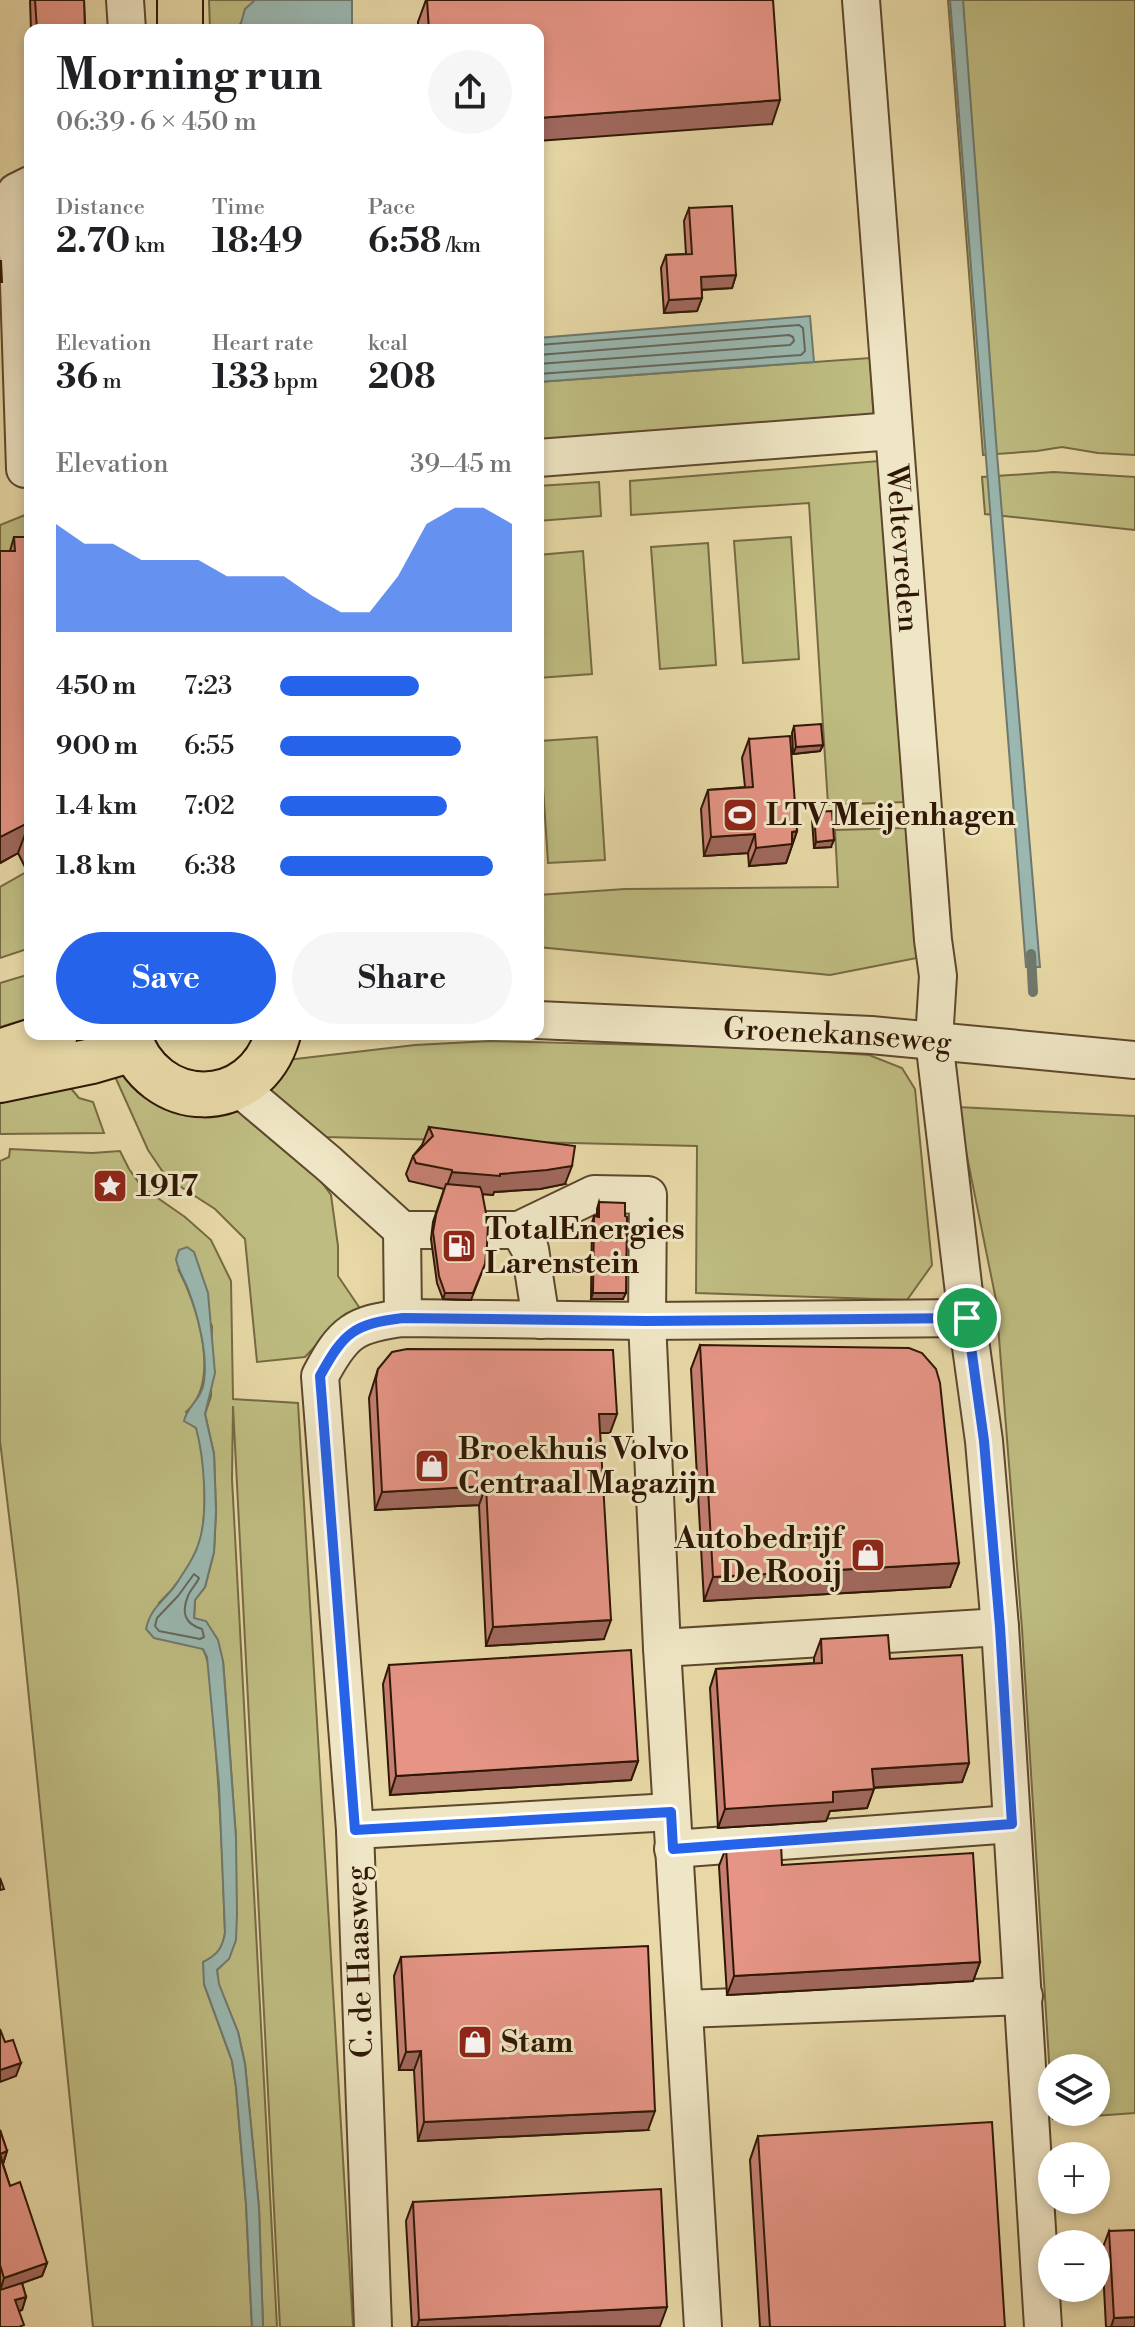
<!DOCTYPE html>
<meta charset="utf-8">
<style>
:root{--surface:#fff;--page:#f6f6f6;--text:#202124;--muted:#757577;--accent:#2563eb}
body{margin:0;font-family:"Libre Bodoni",serif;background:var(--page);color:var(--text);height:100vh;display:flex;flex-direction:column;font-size:30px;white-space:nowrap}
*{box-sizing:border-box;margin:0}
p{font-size:26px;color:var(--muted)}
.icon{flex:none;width:44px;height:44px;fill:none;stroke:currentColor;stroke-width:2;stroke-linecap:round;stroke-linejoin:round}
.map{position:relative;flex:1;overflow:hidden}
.details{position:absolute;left:24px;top:24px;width:520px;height:1016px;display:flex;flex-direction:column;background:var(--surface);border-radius:16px;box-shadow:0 4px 12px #0003}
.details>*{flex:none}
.buttons{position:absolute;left:1038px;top:2054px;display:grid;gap:16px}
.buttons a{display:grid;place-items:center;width:72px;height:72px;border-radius:50%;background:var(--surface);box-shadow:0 4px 12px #0003;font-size:40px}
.pin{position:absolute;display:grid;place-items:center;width:68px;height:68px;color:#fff;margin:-34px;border:4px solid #fff;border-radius:50%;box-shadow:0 2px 8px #0007}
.round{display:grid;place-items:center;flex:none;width:84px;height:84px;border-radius:42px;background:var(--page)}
.overview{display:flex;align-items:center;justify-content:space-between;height:136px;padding:0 32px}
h1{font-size:44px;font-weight:700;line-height:60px}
.figures{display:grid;grid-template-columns:repeat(3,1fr);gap:12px;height:136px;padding:8px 32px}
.figures div{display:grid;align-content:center}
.figures b{font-size:34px;font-weight:700}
.figures small{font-size:22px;font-weight:400}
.figures p{font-size:22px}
.chart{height:224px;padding:16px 32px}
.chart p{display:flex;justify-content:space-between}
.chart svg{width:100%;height:144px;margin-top:8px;fill:var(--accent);opacity:.7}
.button{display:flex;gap:16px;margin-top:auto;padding:16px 32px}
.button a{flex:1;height:92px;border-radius:48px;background:var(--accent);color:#fff;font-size:32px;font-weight:700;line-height:92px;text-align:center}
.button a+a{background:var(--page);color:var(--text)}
ul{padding:0 32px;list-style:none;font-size:26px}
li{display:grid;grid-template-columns:128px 96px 1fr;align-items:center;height:60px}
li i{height:20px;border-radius:10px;background:var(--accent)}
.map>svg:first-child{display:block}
.green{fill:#bebc81;stroke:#766a43;stroke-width:2}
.water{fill:#9ab8b1;stroke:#6f786c;stroke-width:2}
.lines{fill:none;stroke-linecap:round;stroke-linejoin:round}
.shore{stroke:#64685b;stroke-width:2}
.stream{stroke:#6f786c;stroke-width:10}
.minor-casing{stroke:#5d472d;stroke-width:40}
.major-casing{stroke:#2f1705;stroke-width:48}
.minor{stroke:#efe6c5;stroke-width:36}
.major{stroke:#e7d8a6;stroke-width:44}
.wall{fill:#c57f72;stroke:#2f1705;stroke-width:2}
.shaded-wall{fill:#a0685d;stroke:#2f1705;stroke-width:2}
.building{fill:#e59485;stroke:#2f1705;stroke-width:2}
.route-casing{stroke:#fff;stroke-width:16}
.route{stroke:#2563eb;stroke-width:10}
.labels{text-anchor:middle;stroke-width:6;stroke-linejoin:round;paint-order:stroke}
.street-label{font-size:30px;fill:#2f1705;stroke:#efe6c5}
.poi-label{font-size:30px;font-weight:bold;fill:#2f1705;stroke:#efe6c5;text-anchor:start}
</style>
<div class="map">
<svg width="1135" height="2327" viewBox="0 0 1135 2327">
<rect width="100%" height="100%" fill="#e7d8a6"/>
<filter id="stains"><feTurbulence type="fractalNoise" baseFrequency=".0025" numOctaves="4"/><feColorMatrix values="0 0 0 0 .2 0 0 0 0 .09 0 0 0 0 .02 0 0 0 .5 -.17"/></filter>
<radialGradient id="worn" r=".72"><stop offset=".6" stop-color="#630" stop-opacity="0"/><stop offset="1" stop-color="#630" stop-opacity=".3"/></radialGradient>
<g class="green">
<polygon points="209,0 255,0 239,26 239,30 210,30"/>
<polygon points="948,0 1135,0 1135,455 1098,453 1062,447 1037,451 983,455"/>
<polygon points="870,358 874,424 538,448 538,382"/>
<polygon points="879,461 905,802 828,805 809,503 631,515 630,481"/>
<polygon points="1054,472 1135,477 1135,530 985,514 982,477"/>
<polygon points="599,482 601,516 538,521 538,486"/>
<polygon points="30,513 30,573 0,576 0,525"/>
<polygon points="791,537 799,659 743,663 734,541"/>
<polygon points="708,543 716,665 660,669 651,547"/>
<polygon points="583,551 592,674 538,678 538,555"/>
<polygon points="597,737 605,860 548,863 540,741"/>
<polygon points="906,828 917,958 830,975 538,947 538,895 625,889 838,887 835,830"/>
<polygon points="30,870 30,948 0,958 0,887"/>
<polygon points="30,974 30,1018 0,1027 0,983"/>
<polygon points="490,1041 773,1048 869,1055 902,1068 915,1089 932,1265 907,1300 696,1293 697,1146 324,1137 258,1079 287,1060 415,1045"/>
<polygon points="113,1072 139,1080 237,1099 303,1156 331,1195 338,1246 338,1276 361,1310 335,1325 305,1357 257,1362 245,1239 215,1209 167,1178 148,1150"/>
<polygon points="64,1080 79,1098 93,1102 104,1133 0,1134 0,1094"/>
<polygon points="957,1107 1135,1116 1135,2113 1053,2119 1052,2112 1096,2112 1096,2068 1052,2068 1052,2109 1022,1629 996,1300"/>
<path d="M 10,1149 L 92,1153 L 120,1151 L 129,1169 L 142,1187 L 185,1217 L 211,1240 L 231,1281 L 233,1399 L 298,1403 L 353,2327 L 280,2327 L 233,1406 L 232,1479 L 277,2327 L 263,2327 L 259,2208 L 245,2064 L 238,2032 L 218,1984 L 217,1970 L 229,1958 L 236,1838 L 226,1699 L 223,1661 L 194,1619 L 195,1600 L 205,1587 L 214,1552 L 216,1511 L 214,1454 L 205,1414 L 211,1396 L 212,1326 L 178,1269 C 197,1304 222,1382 186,1412 C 189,1417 193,1422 196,1428 C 206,1453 208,1522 198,1547 C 189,1568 175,1588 159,1603 L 196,1646 L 203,1649 C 214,1672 212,1703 214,1729 C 220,1797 223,1865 225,1933 L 222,1948 L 214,1956 L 204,1984 L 232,2061 L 236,2087 L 246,2204 L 252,2327 L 93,2327 L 18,1590 L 0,1441 L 0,1161 L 9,1157 Z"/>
</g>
<g class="water">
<polygon points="255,0 352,0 352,30 239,30 245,9"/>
<polygon points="950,0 963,0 997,454 1040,967 1026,967"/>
<polygon points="810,316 814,362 538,382 538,338"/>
<path d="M 187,1247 L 194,1252 L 208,1293 L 215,1373 L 205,1414 L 214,1454 L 216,1511 L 214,1552 L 205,1587 L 195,1600 L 194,1618 L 206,1621 L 218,1640 L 223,1661 L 236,1838 L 237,1914 L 236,1940 L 229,1959 L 217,1970 L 219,1984 L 238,2032 L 245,2064 L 259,2208 L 263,2327 L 252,2327 L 246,2204 L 236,2087 L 232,2061 L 204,1984 L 203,1962 C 217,1955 222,1949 225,1933 L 219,1785 L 207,1657 L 203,1649 L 154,1638 L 146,1629 C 151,1606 165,1601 177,1583 C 184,1571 194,1559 198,1545 C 209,1516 204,1457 196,1428 L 184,1421 C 187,1406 202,1399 204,1382 C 208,1354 198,1315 188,1289 C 184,1279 178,1270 176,1259 L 179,1250 Z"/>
</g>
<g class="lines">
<g class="shore">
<polyline points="538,345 799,325 803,328 805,351 801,355 538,374"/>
<polyline points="538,355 789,335 793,337 794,341 790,345 538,364"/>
<path d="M 194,1574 L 199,1578 C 196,1585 190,1590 188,1596 C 181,1613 185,1624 202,1629 L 204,1637 L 200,1639 L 159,1631 L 155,1626 L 157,1618 L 178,1596 Z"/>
</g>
<polyline class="stream" points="1031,954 1033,992"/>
<g class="minor-casing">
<g id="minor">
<polyline points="125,0 127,30"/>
<path id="s1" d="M 861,0 L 933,940 L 938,976 L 934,1040 L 967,1318 L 984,1441 L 1000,1627 L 1043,2327"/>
<polyline points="30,185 16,192 25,469 30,467"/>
<polyline points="538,458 893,431"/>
<path id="s2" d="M 538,1020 L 871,1035 L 1135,1060"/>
<polyline points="238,1087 328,1163 402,1230 432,1230"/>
<polyline points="402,1230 403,1318"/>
<polyline points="485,1230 519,1230 594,1194 648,1195 647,1321 662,1648 703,2327"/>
<polyline points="519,1230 530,1249 541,1320"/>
<polyline points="662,1648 1000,1627"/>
<polyline points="355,1830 671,1812"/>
<polyline points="673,1849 1012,1824"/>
<polyline points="684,2009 1024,1996"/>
<path d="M 373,2327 L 355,1830 L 320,1376 C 343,1332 354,1324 403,1318 L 647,1321 L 967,1318"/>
</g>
</g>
<g class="major-casing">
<g id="major">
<polyline points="180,0 180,30"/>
<path d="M 128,1034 C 152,1114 255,1115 278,1034"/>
<polyline points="0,1052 55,1034"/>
<polyline points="0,1080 92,1061 133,1049"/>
</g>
</g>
<use href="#minor" class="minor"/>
<use href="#major" class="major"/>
</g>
<g class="wall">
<polygon points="30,0 84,0 85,30 31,30"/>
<polygon points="426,0 773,0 772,124 538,30 418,30 418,22"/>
<polygon points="689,208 736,275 732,288 702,290 702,298 697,311 664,313 661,268 666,255 686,254 684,221"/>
<polygon points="14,537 30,537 30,870 27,871 18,853 0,863 0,551 10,551"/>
<polygon points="794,726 823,745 820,751 793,754 792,733"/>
<polygon points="749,739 797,831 786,863 749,866 748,853 704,856 701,809 708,790 745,787 742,758"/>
<polygon points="814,812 831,847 814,848 812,819"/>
<polygon points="429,1127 565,1184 540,1189 494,1192 493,1195 483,1194 471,1300 443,1299 437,1283 431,1239 433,1222 444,1189 409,1181 406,1174 413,1156 422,1145"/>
<polygon points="599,1202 623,1299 591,1299 592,1223 594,1216 597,1216 597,1209"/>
<polygon points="700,1345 959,1563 950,1587 704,1601 691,1369"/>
<polygon points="378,1369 610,1433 600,1433 604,1639 486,1646 479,1505 375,1510 369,1398"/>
<polygon points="821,1639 890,1659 969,1763 962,1782 874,1788 867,1808 830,1811 826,1821 718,1828 710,1688 716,1669 814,1663 814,1658"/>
<polygon points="389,1665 638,1761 631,1780 390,1795 383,1684"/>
<polygon points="726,1848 782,1865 980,1962 973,1981 727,1995 719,1866"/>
<polygon points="401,1957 648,2130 418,2141 414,2070 399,2070 394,1976"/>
<polygon points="0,2130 7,2151 3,2164 10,2186 47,2263 42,2276 22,2283 26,2297 22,2310 19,2311 0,2327"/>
<polygon points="758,2136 1005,2327 760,2327 750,2160"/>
<polygon points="413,2202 660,2326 412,2327 406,2221"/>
<polygon points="1109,2231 1135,2327 1106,2327 1102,2250"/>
</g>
<g class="shaded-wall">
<polygon points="780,100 772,124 538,141 538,118"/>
<polygon points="736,275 732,288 696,290 701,277"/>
<polygon points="702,298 697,311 664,313 669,300"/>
<polygon points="823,745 820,751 793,754 796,747"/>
<polygon points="30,821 18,853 0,863 0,837"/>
<polygon points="797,831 786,863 749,866 756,848 792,832"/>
<polygon points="755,834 748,853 704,856 711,837"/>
<polygon points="834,840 831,847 814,848 816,842"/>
<polygon points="572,1166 565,1184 540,1189 494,1192 493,1195 445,1191 452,1172 500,1174"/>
<polygon points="485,1264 471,1300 443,1299 445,1293"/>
<polygon points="593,1293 626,1293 623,1299 591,1299"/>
<polygon points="599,1414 617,1414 610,1433 593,1433"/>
<polygon points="486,1486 479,1505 375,1510 382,1492"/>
<polygon points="959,1563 950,1587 704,1601 713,1577"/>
<polygon points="611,1620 604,1639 486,1646 493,1627"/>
<polygon points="638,1761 631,1780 390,1795 396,1776"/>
<polygon points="969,1763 962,1782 865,1788 872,1769"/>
<polygon points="874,1789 867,1808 830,1811 826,1821 718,1828 725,1809 833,1792"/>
<polygon points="980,1962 973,1981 727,1995 734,1976"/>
<polygon points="421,2051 414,2070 399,2070 406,2052"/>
<polygon points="21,2063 16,2076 0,2082 0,2070"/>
<polygon points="655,2111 648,2130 418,2141 424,2122"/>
<polygon points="7,2151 3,2164 0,2154"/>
<polygon points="47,2263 42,2276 0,2291 4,2278"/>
<polygon points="26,2297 22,2310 11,2313 15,2300"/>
<polygon points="667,2307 660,2326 417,2327 419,2320"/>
<polygon points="1135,2317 1135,2327 1111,2327 1114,2318"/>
</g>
<g class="building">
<polygon points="35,0 84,0 85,30 37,30"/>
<polygon points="427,0 773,0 780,100 538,118 538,30 429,30"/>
<polygon points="732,206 736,275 701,277 702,298 669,300 666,255 692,254 689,208"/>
<polygon points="0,261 1,261 2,282 0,282"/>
<polygon points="14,537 30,537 30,822 0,837 0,551 15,551"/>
<polygon points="821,724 823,745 796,747 794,726"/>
<polygon points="790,736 797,831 792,832 792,844 756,848 755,834 711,837 708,790 753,787 749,739"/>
<polygon points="832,811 834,840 816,842 814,812"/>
<polygon points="429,1127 575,1146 572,1166 547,1170 500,1174 500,1176 452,1172 452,1170 416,1163 413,1156 433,1136"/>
<polygon points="446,1184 480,1187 482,1192 488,1224 487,1245 485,1264 473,1293 445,1293 439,1276 433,1232 436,1215"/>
<polygon points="599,1202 625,1203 625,1216 627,1217 626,1293 593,1293 594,1216 599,1217"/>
<polygon points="700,1345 909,1348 922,1353 936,1369 940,1383 959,1563 713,1577"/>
<polygon points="407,1349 613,1350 617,1414 599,1414 611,1620 493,1627 486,1486 382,1492 376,1379 378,1369 392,1352"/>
<polygon points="888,1635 890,1659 962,1655 969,1763 872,1769 874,1789 833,1792 833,1802 725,1809 716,1669 822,1663 821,1639"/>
<polygon points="631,1650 638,1761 396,1776 389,1665"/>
<polygon points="781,1844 782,1865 973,1853 980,1962 734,1976 726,1848"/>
<polygon points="0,1878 4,1889 0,1890"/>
<polygon points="648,1946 655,2111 424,2122 421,2051 406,2052 401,1957"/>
<polygon points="0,2029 5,2042 13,2040 21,2063 0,2070"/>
<polygon points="992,2122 1005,2327 770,2327 758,2136"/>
<polygon points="0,2130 7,2151 0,2154"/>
<polygon points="0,2156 10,2186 20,2182 47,2263 4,2278 0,2265"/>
<polygon points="661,2189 667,2307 419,2320 413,2202"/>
<polygon points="1135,2230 1135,2317 1114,2318 1109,2231"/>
<polygon points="22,2283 26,2297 15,2300 24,2325 19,2327 0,2327 0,2290"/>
</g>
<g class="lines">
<g class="route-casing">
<path id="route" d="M 403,1318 L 647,1321 L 967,1318 L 984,1441 L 1000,1627 L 1012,1824 L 673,1849 L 671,1812 L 355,1830 L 320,1376 C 344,1332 354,1324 403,1318 Z"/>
</g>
<use href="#route" class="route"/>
</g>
<defs>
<g id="stadium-square" transform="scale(1.8)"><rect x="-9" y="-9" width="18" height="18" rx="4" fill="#8f2418" stroke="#efe6c5"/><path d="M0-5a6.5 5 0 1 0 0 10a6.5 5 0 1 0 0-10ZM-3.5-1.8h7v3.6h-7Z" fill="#fff"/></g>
<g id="sight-square" transform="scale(1.8)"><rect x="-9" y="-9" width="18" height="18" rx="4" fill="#8f2418" stroke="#efe6c5"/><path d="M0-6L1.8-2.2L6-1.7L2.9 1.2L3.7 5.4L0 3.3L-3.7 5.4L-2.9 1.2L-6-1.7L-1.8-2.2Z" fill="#fff"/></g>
<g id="fuel-square" transform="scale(1.8)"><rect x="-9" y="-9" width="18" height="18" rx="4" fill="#8f2418" stroke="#efe6c5"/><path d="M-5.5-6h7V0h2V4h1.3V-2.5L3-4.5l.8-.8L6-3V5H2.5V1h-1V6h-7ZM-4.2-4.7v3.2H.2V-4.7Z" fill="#fff"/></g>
<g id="shop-square" transform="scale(1.8)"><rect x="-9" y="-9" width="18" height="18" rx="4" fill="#8f2418" stroke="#efe6c5"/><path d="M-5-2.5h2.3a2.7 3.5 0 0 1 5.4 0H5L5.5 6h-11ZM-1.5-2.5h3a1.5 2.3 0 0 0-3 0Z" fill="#fff"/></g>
</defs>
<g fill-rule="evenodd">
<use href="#stadium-square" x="740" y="815"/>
<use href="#sight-square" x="110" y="1186"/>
<use href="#fuel-square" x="459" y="1246"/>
<use href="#shop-square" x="432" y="1466"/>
<use href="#shop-square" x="868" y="1555"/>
<use href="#shop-square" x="475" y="2042"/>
</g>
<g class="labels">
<g class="street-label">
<text dy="10" stroke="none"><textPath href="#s1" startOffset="550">Weltevreden</textPath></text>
<text dy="10" stroke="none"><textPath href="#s2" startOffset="300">Groenekanseweg</textPath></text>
<text transform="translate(359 1962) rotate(-92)" y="10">C. de Haasweg</text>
</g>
<g class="poi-label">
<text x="766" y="825">LTV Meijenhagen</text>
<text x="136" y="1196">1917</text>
<text x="485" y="1239">TotalEnergies<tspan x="485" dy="34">Larenstein</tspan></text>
<text x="458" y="1459">Broekhuis Volvo<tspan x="458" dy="34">Centraal Magazijn</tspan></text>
<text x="842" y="1548" text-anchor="end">Autobedrijf<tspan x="842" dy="34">De Rooij</tspan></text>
<text x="501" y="2052">Stam</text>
</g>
</g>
<rect width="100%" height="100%" filter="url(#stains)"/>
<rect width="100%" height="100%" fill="url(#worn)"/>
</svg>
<div class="buttons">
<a><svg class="icon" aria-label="layers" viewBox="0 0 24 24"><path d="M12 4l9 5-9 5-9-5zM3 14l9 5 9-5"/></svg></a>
<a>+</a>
<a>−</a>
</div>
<div class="pin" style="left:967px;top:1318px;background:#1e9e55"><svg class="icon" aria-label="arrive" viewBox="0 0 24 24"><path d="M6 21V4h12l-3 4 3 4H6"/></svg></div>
<section class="details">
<div class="overview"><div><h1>Morning run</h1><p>06:39 · 6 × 450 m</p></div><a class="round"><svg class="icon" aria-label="share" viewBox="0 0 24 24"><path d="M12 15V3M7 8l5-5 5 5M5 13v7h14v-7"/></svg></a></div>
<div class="figures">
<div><p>Distance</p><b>2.70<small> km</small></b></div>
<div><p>Time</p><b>18:49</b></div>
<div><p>Pace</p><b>6:58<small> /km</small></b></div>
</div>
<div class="figures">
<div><p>Elevation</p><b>36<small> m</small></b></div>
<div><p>Heart rate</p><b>133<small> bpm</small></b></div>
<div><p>kcal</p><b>208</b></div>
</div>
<div class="chart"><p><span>Elevation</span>39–45 m</p>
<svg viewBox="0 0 160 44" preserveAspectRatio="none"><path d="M0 44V11L10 17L20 17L30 22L40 22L50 22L60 27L70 27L80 27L90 33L100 38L110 38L120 27L130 11L140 6L150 6L160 11V44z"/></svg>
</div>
<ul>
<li><b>450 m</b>7:23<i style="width:60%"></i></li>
<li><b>900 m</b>6:55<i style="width:78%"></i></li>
<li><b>1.4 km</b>7:02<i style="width:72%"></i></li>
<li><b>1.8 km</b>6:38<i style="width:92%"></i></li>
</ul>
<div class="button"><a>Save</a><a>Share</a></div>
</section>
</div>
